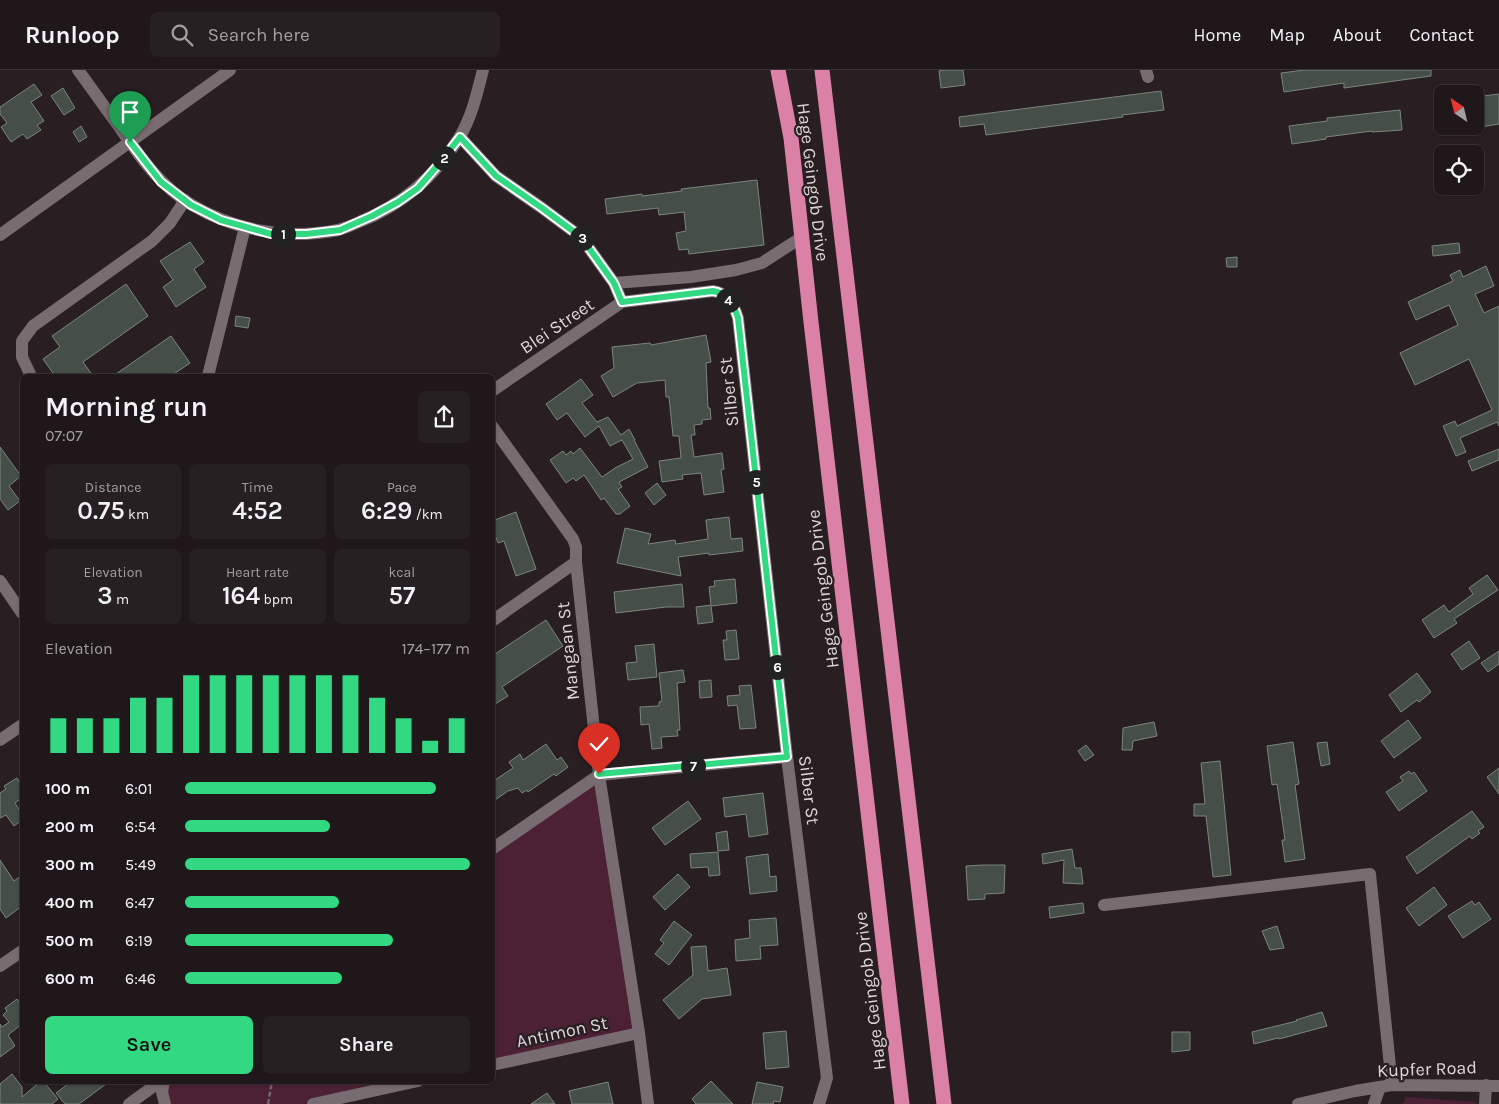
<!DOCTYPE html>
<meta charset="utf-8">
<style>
:root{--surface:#1f171a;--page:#272023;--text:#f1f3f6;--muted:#a19fa2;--line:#3c3639;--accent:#32d882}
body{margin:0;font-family:Karla,sans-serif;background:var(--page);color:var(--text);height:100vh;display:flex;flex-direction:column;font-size:19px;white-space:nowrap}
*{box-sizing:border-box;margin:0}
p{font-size:16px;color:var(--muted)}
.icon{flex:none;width:28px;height:28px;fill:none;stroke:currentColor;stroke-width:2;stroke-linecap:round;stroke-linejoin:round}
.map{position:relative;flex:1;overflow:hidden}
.sheet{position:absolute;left:20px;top:304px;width:475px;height:710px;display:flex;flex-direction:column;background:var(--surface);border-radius:8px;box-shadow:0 1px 4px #0004,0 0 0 1px var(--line)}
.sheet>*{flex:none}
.needle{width:32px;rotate:325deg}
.tools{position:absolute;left:1434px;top:15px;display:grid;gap:10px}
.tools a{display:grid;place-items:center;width:50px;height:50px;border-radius:8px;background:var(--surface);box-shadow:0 1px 4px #0004,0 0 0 1px var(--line);font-size:25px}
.pin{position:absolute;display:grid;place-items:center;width:42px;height:42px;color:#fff;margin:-51px -21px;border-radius:50% 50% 50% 0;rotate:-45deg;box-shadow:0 0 5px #0007}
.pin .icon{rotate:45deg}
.km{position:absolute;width:25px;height:25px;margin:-12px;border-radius:50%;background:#222;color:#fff;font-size:14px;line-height:25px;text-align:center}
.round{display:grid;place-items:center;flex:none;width:52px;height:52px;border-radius:8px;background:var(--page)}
.head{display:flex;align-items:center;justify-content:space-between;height:85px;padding:0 25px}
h1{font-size:28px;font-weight:600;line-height:38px}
.figures{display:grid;grid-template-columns:repeat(3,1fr);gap:8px;height:85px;padding:5px 25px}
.figures div{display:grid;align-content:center;border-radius:8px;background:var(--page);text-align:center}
.figures b{font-size:25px;font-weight:600}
.figures small{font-size:14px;font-weight:400}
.figures p{font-size:14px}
.chart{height:140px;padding:10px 25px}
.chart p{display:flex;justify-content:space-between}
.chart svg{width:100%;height:90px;margin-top:5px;stroke:var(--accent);stroke-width:6}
.button{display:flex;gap:10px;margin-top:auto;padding:10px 25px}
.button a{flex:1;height:58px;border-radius:8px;background:var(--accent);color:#111;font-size:20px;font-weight:600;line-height:58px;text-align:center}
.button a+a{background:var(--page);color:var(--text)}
ul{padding:0 25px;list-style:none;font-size:16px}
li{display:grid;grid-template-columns:80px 60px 1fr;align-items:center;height:38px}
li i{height:12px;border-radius:6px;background:var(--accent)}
header{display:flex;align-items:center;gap:30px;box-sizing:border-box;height:70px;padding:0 25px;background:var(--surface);border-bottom:1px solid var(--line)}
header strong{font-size:24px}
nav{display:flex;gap:28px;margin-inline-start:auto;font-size:18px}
.search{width:350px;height:45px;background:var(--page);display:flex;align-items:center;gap:12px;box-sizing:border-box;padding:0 18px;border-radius:8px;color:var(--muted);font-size:19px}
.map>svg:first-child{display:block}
.green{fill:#4d2134}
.building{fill:#454e47;stroke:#7b857e}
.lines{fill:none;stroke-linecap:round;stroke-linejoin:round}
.path{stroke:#71686b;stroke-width:2.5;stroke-dasharray:5 2.5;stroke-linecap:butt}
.minor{stroke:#786c70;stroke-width:12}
.highway{stroke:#db81a7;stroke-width:15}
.route-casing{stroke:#fff;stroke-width:10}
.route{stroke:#32d882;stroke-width:6}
.labels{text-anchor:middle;stroke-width:4.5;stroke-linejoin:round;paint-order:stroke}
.street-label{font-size:18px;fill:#ded7d9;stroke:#291f23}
</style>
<header>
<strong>Runloop</strong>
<div class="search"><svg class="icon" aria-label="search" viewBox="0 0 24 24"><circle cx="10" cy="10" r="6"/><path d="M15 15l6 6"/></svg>Search here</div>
<nav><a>Home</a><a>Map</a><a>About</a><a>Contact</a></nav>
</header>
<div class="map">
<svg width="1499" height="1034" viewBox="0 0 1499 1034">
<rect width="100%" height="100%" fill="#291f23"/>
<g class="green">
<polygon points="599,705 639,963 493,995 492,779"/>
<polygon points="164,1011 418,1011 313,1034 165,1034"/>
<polygon points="1406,1027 1476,1032 1476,1034 1403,1034"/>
</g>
<g class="building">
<polygon points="944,0 963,0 965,15 941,18 939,1"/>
<polygon points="1305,0 1431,0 1431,6 1344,18 1344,13 1284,22 1281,3"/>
<polygon points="34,14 42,25 31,32 44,51 37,55 41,60 27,69 23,64 11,72 1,57 7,53 0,44 0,37"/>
<polygon points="63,18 75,38 64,45 51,26"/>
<polygon points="1161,21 1164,40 1122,45 1123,47 986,65 984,54 960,57 959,47"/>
<polygon points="1499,24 1499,54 1475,58 1475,27"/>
<polygon points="1400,40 1402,60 1372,62 1372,61 1326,67 1326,69 1292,74 1289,56 1327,51 1327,48"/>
<polygon points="81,56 87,67 79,72 73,62"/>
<polygon points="757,110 764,175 689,184 688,179 679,180 676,163 686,161 684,142 659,145 658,138 607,144 605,129 642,124 642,126 682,121 681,119"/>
<polygon points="190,172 204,192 194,199 206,217 176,237 163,217 173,210 160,191"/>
<polygon points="1459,173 1460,183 1433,186 1432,176"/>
<polygon points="1237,187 1237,197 1227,197 1226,188"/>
<polygon points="1486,196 1494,216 1475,224 1484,243 1499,236 1499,356 1497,352 1460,368 1466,382 1456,386 1443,356 1455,351 1457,356 1492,340 1469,289 1415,315 1400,283 1458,255 1449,235 1416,250 1408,232 1453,211 1450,205 1460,200 1463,207"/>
<polygon points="126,214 148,246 83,292 93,306 55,306 43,289 60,277 52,266"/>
<polygon points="236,246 250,248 248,258 235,256"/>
<polygon points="706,265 711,292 706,293 708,338 710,338 711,349 702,350 702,354 694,355 695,365 691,365 694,387 722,383 724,399 721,400 724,422 704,425 701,403 682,405 683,409 662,412 659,391 681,388 679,366 673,366 669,327 666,327 665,310 637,313 613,327 601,306 614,298 612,277 650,273 651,275"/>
<polygon points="171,266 190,293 171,306 113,306"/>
<polygon points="581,309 593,325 582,333 597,352 608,347 621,365 629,359 635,370 634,370 648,397 619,412 622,417 618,419 630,436 620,444 616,444 604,428 601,430 584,405 576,411 573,408 566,413 550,390 563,381 566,385 571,381 573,384 580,378 602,407 615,398 633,389 622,370 610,376 599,356 585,367 567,343 557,350 546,334"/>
<polygon points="0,377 21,406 9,416 20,431 8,440 0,429"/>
<polygon points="1499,379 1499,390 1472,401 1468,391"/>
<polygon points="657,413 666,425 654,435 645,423"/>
<polygon points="516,442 536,499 516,506 504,471 498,473 492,457 492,451"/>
<polygon points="729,447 731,469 742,468 743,481 709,485 709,483 678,487 681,506 617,493 625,458 651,464 648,474 675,470 676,474 708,469 706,450"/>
<polygon points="1487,505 1498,520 1454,549 1457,553 1434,568 1422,550 1444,535 1449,542 1473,524 1469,518"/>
<polygon points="735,509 737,533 711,536 713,552 698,554 696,537 711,535 709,517 715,516 714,511"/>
<polygon points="682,514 684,537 666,537 616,543 614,522"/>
<polygon points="546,550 563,576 502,617 508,626 492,636 492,586"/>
<polygon points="736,560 739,589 725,590 723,570 727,570 726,561"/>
<polygon points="1469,571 1480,588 1462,600 1451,584"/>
<polygon points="654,574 657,607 628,610 626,593 637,592 635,576"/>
<polygon points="1499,581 1499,594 1488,602 1481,593"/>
<polygon points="683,600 685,612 677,613 680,660 677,660 678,666 661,667 662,678 652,679 649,654 641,655 640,637 659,636 659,632 662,631 659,603"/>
<polygon points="1417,603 1431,622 1419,632 1417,630 1401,642 1389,625"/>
<polygon points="711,610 712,627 700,628 699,611"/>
<polygon points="751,615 756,658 740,659 737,635 728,636 727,626 740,625 739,616"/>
<polygon points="1408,650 1421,668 1394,688 1381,671"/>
<polygon points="1154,652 1157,666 1133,671 1132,680 1122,680 1123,658"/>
<polygon points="1293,672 1299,714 1295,715 1305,789 1285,792 1282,770 1285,770 1277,714 1272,715 1267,676"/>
<polygon points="1327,672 1330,694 1321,696 1317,673"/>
<polygon points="546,674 557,690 561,687 568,697 556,706 554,704 528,722 527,720 522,723 518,718 508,721 492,732 492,712 513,698 509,692 520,684 523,690"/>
<polygon points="1086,675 1094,685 1085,691 1078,681"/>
<polygon points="1220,691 1231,805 1213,807 1206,746 1194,746 1194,734 1205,734 1201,693"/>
<polygon points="1499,698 1499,724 1487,707"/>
<polygon points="1409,701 1411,704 1414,702 1427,721 1399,741 1386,722 1403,711 1400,707"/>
<polygon points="17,708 22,717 22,728 15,733 22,744 22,750 14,756 6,745 0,748 0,723 6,719 4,716"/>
<polygon points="763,723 768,764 749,767 746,744 725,747 723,728"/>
<polygon points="688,731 701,749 665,775 652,758"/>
<polygon points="1472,741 1484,757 1478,761 1480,763 1472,769 1470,766 1417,804 1406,787"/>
<polygon points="727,761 729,780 718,781 716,763"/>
<polygon points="1072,779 1075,798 1081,798 1083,814 1063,813 1064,790 1043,794 1042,784"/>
<polygon points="718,782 720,805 709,806 708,797 691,798 690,784"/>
<polygon points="768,784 770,807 776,806 777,821 750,824 746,787"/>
<polygon points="0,790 14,811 22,805 22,836 6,848 0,839"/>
<polygon points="983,795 1005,795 1004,823 985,824 985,829 968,830 966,796"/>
<polygon points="678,804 690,817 665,840 653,827"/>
<polygon points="1434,817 1447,835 1419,856 1406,838"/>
<polygon points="1472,831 1475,835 1479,832 1491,849 1463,868 1448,846"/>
<polygon points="1083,833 1084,843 1050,848 1049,837"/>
<polygon points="776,848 778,875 760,876 761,889 736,891 735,870 750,868 749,850"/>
<polygon points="674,851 692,865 669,895 655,884 664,873 660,870"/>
<polygon points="1277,856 1284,878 1270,880 1262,861"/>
<polygon points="706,876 708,901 727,898 731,925 702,929 679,949 663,930 693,905 691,877"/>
<polygon points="17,929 22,936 22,954 8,965 15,976 0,987 0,954 2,957 9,952 3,945 7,941 5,938"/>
<polygon points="1322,942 1327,956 1279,969 1278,968 1254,974 1252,962 1297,951 1296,950"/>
<polygon points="786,961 789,997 766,999 763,963"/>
<polygon points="1172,962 1190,962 1190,980 1172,982"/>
<polygon points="12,1004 22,1017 22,1027 41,1011 43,1011 58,1029 52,1034 0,1034 0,1014"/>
<polygon points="72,1011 110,1011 79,1034 65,1034 56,1023"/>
<polygon points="711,1011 733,1034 696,1034 692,1029"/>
<polygon points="608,1012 613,1034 572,1034 569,1021"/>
<polygon points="757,1012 783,1017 780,1032 774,1031 773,1034 752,1034"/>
<polygon points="547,1023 555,1034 531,1034"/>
</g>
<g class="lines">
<polyline class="path" points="268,1034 272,1011"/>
<g class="minor">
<path d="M 78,0 C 92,19 106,39 120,58 C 140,87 161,117 192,135 C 236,161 288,170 338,160 C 345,158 353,155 359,152 C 402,135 435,107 459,68 C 472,47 477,23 483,0"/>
<polyline points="1146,0 1148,7"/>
<polyline points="460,67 496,106 542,138 581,167 614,213 622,232"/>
<polyline points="0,165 230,0"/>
<polyline points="614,213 691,207 736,200 762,193 802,167"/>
<polyline points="31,306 22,287 22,271 33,256 152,171 170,153 185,130"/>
<polyline points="208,306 245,157"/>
<path d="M 492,321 L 622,232 L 713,221 C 727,223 734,235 738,248 L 787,687 L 827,1008 L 819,1034"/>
<polyline points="492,356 573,469 576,477 576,492 599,705 639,963 648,1034"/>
<polyline points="0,511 22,543"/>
<polyline points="492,551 576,492"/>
<polyline points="0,670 22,655"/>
<polyline points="492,779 599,705 787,687"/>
<polyline points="1104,835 1370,804 1392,1015"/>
<polyline points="0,896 22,881"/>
<polyline points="492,995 639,963"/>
<polyline points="164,1011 162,1022 165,1034"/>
<polyline points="129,1034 161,1011"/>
<polyline points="313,1034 418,1011"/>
<polyline points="1298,1034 1355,1021 1392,1015 1499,1016"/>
<polyline points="1374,1034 1380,1017"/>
<polyline points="1485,1034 1486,1015"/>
</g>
<g class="highway">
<polyline points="778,0 791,68 811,252 902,1034"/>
<polyline points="822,0 944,1034"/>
</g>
</g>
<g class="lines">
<g class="route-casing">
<path id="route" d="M 130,72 L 161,112 L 191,135 L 221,150 L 271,164 L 306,164 L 340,160 L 372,146 L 398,132 L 418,118 L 438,95 L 460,67 L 496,106 L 542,138 L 581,167 L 614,213 L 622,232 L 713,221 C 727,223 734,235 738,248 L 787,687 L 599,704"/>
</g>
<use href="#route" class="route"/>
</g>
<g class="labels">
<g class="street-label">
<text transform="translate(813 112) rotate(83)" y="6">Hage Geingob Drive</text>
<text transform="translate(557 256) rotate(-34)" y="6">Blei Street</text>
<text transform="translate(729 322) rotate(-96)" y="6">Silber St</text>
<text transform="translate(823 519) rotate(-97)" y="6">Hage Geingob Drive</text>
<text transform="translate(568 581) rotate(-96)" y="6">Mangaan St</text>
<text transform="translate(809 720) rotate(83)" y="6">Silber St</text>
<text transform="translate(870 921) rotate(-97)" y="6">Hage Geingob Drive</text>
<text transform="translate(562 962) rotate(-12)" y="6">Antimon St</text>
<text transform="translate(1427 999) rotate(-2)" y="6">Kupfer Road</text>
</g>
</g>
</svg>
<div class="tools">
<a><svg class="needle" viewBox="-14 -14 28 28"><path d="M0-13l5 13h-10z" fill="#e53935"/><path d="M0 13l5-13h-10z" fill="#a19fa2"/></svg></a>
<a><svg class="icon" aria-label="locate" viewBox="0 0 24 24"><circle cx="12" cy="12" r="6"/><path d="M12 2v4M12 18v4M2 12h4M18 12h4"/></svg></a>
</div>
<div class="pin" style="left:130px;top:72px;background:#1e9e55"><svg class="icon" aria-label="arrive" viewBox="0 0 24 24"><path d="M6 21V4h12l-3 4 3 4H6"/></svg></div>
<div class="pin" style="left:599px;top:704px;background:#d93025"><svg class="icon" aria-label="check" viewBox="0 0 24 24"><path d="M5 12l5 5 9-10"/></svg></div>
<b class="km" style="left:283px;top:164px">1</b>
<b class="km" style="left:444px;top:88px">2</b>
<b class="km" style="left:582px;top:168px">3</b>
<b class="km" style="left:728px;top:230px">4</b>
<b class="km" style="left:756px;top:412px">5</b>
<b class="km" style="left:777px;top:597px">6</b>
<b class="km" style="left:693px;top:696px">7</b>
<section class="sheet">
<div class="head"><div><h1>Morning run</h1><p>07:07</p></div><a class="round"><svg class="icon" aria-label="share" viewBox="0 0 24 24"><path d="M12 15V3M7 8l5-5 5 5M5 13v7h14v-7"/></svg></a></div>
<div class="figures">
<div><p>Distance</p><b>0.75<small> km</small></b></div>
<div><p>Time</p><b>4:52</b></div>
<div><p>Pace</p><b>6:29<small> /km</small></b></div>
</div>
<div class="figures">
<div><p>Elevation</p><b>3<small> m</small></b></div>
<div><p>Heart rate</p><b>164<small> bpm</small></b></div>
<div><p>kcal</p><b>57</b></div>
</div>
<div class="chart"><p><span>Elevation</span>174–177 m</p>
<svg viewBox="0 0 160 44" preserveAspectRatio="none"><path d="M5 44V27M15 44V27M25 44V27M35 44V17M45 44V17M55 44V6M65 44V6M75 44V6M85 44V6M95 44V6M105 44V6M115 44V6M125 44V17M135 44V27M145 44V38M155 44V27"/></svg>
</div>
<ul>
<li><b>100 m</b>6:01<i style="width:88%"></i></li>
<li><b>200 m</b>6:54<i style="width:51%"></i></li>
<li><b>300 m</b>5:49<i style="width:100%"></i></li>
<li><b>400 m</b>6:47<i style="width:54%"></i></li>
<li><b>500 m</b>6:19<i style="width:73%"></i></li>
<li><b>600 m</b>6:46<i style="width:55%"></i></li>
</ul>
<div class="button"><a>Save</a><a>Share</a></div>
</section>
</div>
